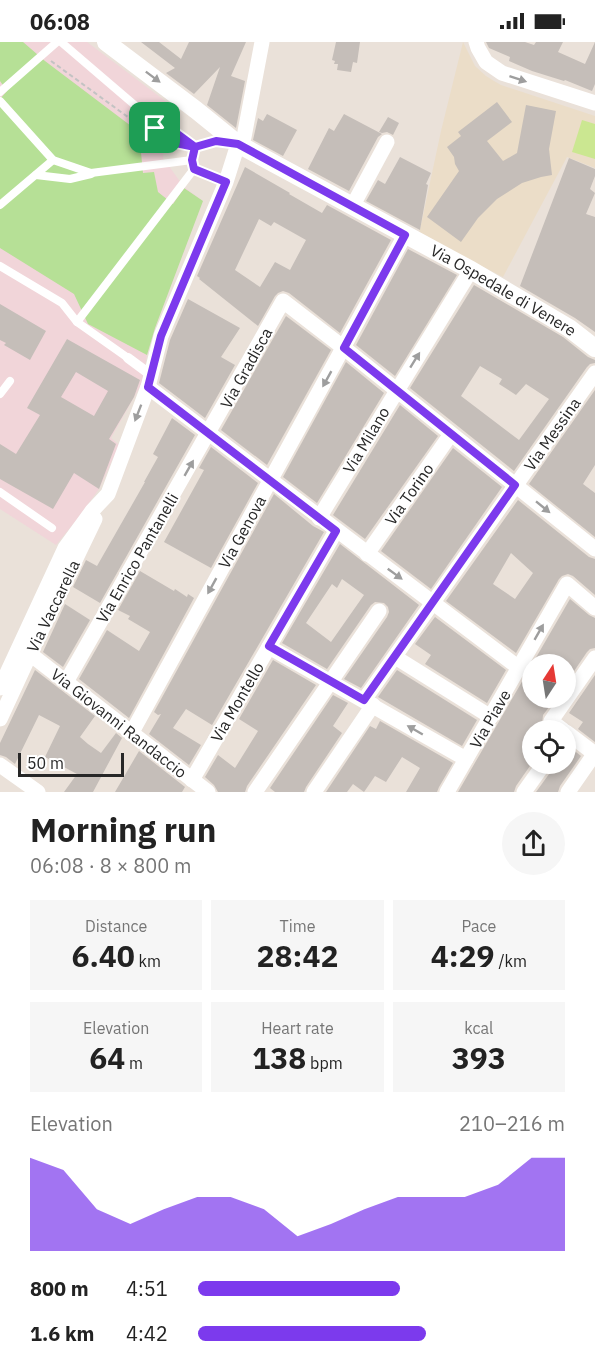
<!DOCTYPE html>
<meta charset="utf-8">
<style>
:root{--surface:#fff;--page:#f6f6f6;--text:#222;--muted:#767676;--accent:#7c3aed}
body{margin:0;font-family:"IBM Plex Sans",sans-serif;background:var(--page);color:var(--text);height:100vh;display:flex;flex-direction:column;font-size:22px;white-space:nowrap}
*{box-sizing:border-box;margin:0}
p{font-size:20px;color:var(--muted)}
.icon{flex:none;width:33px;height:33px;fill:none;stroke:currentColor;stroke-width:2;stroke-linecap:round;stroke-linejoin:round}
.map{position:relative;height:750px;overflow:hidden}
.side{display:flex;flex-direction:column;background:var(--surface);flex:1}
.side>*{flex:none}
.needle{width:39px;rotate:12deg}
.buttons{position:absolute;left:522px;top:612px;display:grid;gap:12px}
.buttons a{display:grid;place-items:center;width:54px;height:54px;border-radius:50%;background:var(--surface);box-shadow:0 3px 9px #0003;font-size:30px}
.scale{position:absolute;left:18px;bottom:15px;width:106px;box-sizing:border-box;padding-left:6px;border:3px solid #272727;border-top:0;font-size:16px;line-height:21px;white-space:nowrap;color:#272727;-webkit-text-stroke:4px #fff;paint-order:stroke}
.pin{position:absolute;display:grid;place-items:center;width:51px;height:51px;color:#fff;margin:-26px;border-radius:12px;box-shadow:0 3px 9px #0006}
.round{display:grid;place-items:center;flex:none;width:63px;height:63px;border-radius:32px;background:var(--page)}
.head{display:flex;align-items:center;justify-content:space-between;height:102px;padding:0 30px}
h1{font-size:33px;font-weight:700;line-height:45px}
.stats{display:grid;grid-template-columns:repeat(3,1fr);gap:9px;height:102px;padding:6px 30px}
.stats div{display:grid;align-content:center;border-radius:0px;background:var(--page);text-align:center}
.stats b{font-size:30px;font-weight:700}
.stats small{font-size:16px;font-weight:400}
.stats p{font-size:16px}
.chart{height:168px;padding:12px 30px}
.chart p{display:flex;justify-content:space-between}
.chart svg{width:100%;height:108px;margin-top:6px;fill:var(--accent);opacity:.7}
ul{padding:0 30px;list-style:none;font-size:20px}
li{display:grid;grid-template-columns:96px 72px 1fr;align-items:center;height:45px}
li i{height:15px;border-radius:8px;background:var(--accent)}
.status{display:flex;justify-content:space-between;align-items:center;height:42px;padding:0 30px;background:var(--surface);direction:ltr}
.status svg{height:16px;fill:currentColor}
.map>svg:first-child{display:block}
.education{fill:#ebddc8}
.medical{fill:#f1d5d9}
.green{fill:#b6e096}
.pitch{fill:#cbe791}
.building{fill:#c5beb9;fill-rule:evenodd}
.lines{fill:none;stroke-linecap:round;stroke-linejoin:round}
.path{stroke:#c3c3c3;stroke-width:2;stroke-dasharray:4.5 3;stroke-linecap:butt}
.service{stroke:#fff;stroke-width:8}
.pedestrian{stroke:#fff;stroke-width:10}
.minor{stroke:#fff;stroke-width:15}
.tertiary{stroke:#fff;stroke-width:18}
.oneway{fill:#9e9e9e}
.route-casing{stroke:#fff;stroke-width:12}
.route{stroke:#7c3aed;stroke-width:8}
.labels{text-anchor:middle;stroke-width:4.5;stroke-linejoin:round;paint-order:stroke}
.street-label{font-size:16px;fill:#272727;stroke:#fff}
</style>
<div class="status"><b>06:08</b><svg viewBox="0 0 49 12"><path d="M0 12V9h3v3zM5 12V6h3v6zM10 12V3h3v9zM15 12V0h3v12zM26 1h20v11H26zM47 4h2v5h-2z"/></svg></div>
<div class="map">
<svg width="595" height="750" viewBox="0 0 595 750">
<rect width="100%" height="100%" fill="#eae1d9"/>
<polygon class="education" points="463,0 475,24 486,34 494,39 501,43 595,74 595,126 567,115 503,235 419,192 441,89"/>
<polygon class="medical" points="0,0 87,0 176,67 154,99 164,103 163,116 184,145 203,159 155,286 147,313 142,341 111,396 119,403 99,447 78,476 56,503 0,467"/>
<polygon class="green" points="0,0 23,0 45,19 139,90 143,131 154,130 158,150 173,162 184,146 203,159 155,286 147,313 88,282 74,252 0,206 0,57 7,49 0,39"/>
<polygon class="pitch" points="582,78 595,82 595,117 572,110"/>
<g class="building">
<polygon points="141,0 159,0 181,17 189,0 246,0 231,34 245,39 236,86 207,63 220,25 194,52 166,31 175,26"/>
<polygon points="336,0 360,0 357,21 353,20 351,30 337,28 338,22 334,22 335,19 332,18"/>
<polygon points="486,0 525,0 534,3 536,0 563,0 558,10 585,22 595,0 595,42 592,49 565,38 564,39 532,29 509,19 510,15 489,6"/>
<polygon points="497,60 512,80 487,99 503,119 517,111 526,63 556,69 549,107 552,133 541,135 522,141 497,157 478,176 461,200 427,175 459,129 455,122 454,115 447,105 461,94 458,90"/>
<polygon points="267,72 297,88 283,114 253,98 258,76 263,79"/>
<polygon points="344,72 382,92 378,95 349,149 308,127 329,86 334,89"/>
<polygon points="388,75 399,81 393,93 387,90 382,91 379,90"/>
<polygon points="400,115 431,131 426,142 428,143 420,188 366,159 378,138 385,142"/>
<polygon points="569,116 595,127 595,134 590,147 595,151 586,172 595,175 595,290 575,276 520,244"/>
<path d="M 245,125 L 290,151 L 289,152 L 322,171 L 327,163 L 391,198 L 340,291 L 289,251 L 283,249 L 278,251 L 275,254 L 258,284 L 199,237 L 200,236 L 197,234 ZM 259,177 L 271,184 L 274,180 L 306,198 L 290,228 L 275,220 L 260,245 L 235,228 Z"/>
<polygon points="408,207 457,233 395,334 356,303"/>
<path d="M 474,243 L 563,295 L 588,315 L 595,318 L 595,321 L 590,322 L 587,325 L 514,429 L 410,346 ZM 480,324 L 502,337 L 499,342 L 516,353 L 526,342 L 549,357 L 519,398 L 461,354 Z"/>
<polygon points="188,257 240,286 221,315 235,323 205,376 159,341 170,298"/>
<polygon points="0,262 46,289 30,318 4,303 6,301 0,298"/>
<polygon points="286,274 331,308 267,423 221,388"/>
<path d="M 67,297 L 140,338 L 134,355 L 109,397 L 116,402 L 99,447 L 74,431 L 53,467 L 0,437 L 0,402 L 16,412 L 40,373 L 27,366 ZM 76,330 L 108,349 L 94,374 L 61,355 Z"/>
<polygon points="346,320 384,351 317,461 283,435"/>
<polygon points="595,348 595,423 583,442 595,451 595,495 529,442"/>
<polygon points="400,363 438,394 365,497 333,473"/>
<polygon points="172,376 195,393 100,561 73,545 86,518 97,524 145,440 144,440 158,415 153,412"/>
<polygon points="211,405 258,441 211,526 164,500 204,428 199,426"/>
<polygon points="453,406 502,445 431,547 381,509"/>
<polygon points="274,452 313,484 324,490 212,683 186,667 173,686 201,703 189,723 149,692 161,672 158,673 154,670"/>
<path d="M 518,458 L 589,515 L 595,517 L 595,553 L 573,534 L 568,532 L 562,534 L 559,537 L 516,611 L 446,559 ZM 511,511 L 533,531 L 515,557 L 493,542 Z"/>
<path d="M 340,502 L 419,563 L 361,646 L 344,637 L 387,575 L 389,570 L 388,565 L 384,561 L 375,560 L 371,563 L 327,627 L 282,601 ZM 342,537 L 364,553 L 331,600 L 306,581 L 332,542 L 337,546 Z"/>
<polygon points="140,529 174,549 175,547 187,555 188,552 194,556 129,676 79,637 107,588 139,609 150,590 128,577 130,574 118,568"/>
<polygon points="570,557 589,573 595,576 595,606 590,607 587,610 566,641 566,622 532,622 532,656 556,656 543,673 542,682 537,688 532,688 532,721 516,744 514,750 458,750"/>
<polygon points="65,562 90,578 63,625 43,610"/>
<polygon points="435,575 506,628 487,661 425,622 431,613 415,602"/>
<polygon points="273,618 316,643 247,744 245,750 218,750 214,743 205,735 218,713 235,726 258,689 239,677"/>
<polygon points="35,628 95,674 80,695 88,702 101,711 116,691 122,696 93,750 64,750 77,732 45,715 60,684 39,673 15,722 6,715 0,713 0,701"/>
<polygon points="397,628 477,678 462,704 378,655"/>
<polygon points="595,633 595,700 578,687 583,680 569,671"/>
<polygon points="333,653 348,661 333,684 342,691 306,745 304,750 275,750 270,746"/>
<polygon points="380,679 453,721 439,745 437,750 406,750 420,726 402,715 386,740 375,734 364,750 353,742 347,750 326,750 370,684 376,687"/>
<polygon points="567,703 581,714 560,744 558,750 536,750 552,728 554,722 566,722 566,705"/>
<polygon points="139,709 185,745 182,750 115,750"/>
</g>
<g class="lines">
<polyline class="path" points="51,19 143,86"/>
<g class="service">
<polyline points="61,0 151,77 155,86 176,101 195,105 216,99 229,101"/>
<polyline points="0,50 57,0"/>
<polyline points="0,59 53,118 91,131 192,118"/>
<polyline points="151,77 161,80 192,103"/>
<polyline points="194,127 226,140"/>
<polyline points="36,133 70,137 91,132"/>
<polyline points="0,163 53,118"/>
<polyline points="0,224 62,261 77,280 128,316"/>
<polyline points="77,280 194,127"/>
<polyline points="0,352 10,339"/>
<polyline points="0,450 52,486"/>
</g>
<polyline class="pedestrian" points="128,316 151,333"/>
<g class="minor">
<polyline points="476,0 478,6 486,20 502,31 595,61"/>
<polyline points="352,165 387,100"/>
<polyline points="148,345 519,626"/>
<polyline points="319,476 471,228"/>
<polyline points="367,512 451,392"/>
<polyline points="269,605 466,717"/>
<polyline points="30,612 208,750"/>
<polyline points="395,615 491,675"/>
<polyline points="66,640 283,259 344,306 595,507"/>
<polyline points="0,646 65,506 92,469 108,452 148,345 161,294 226,140 238,102 244,95 262,0"/>
<polyline points="364,658 595,331"/>
<polyline points="0,677 30,612 95,477"/>
<polyline points="563,688 551,679 595,616"/>
<polyline points="566,690 595,712"/>
<polyline points="131,692 405,193"/>
<polyline points="0,723 38,750"/>
<polyline points="192,738 336,489"/>
<polyline points="255,750 379,569"/>
<polyline points="314,750 373,663"/>
<polyline points="447,750 567,542 595,566"/>
<polyline points="524,750 544,722"/>
<polyline points="568,750 595,711"/>
</g>
<path class="tertiary" id="s1" d="M 106,0 L 196,68 L 238,102 L 471,228 L 569,286 L 595,306"/>
</g>
<defs><path id="oneway-solid" d="M-6-.8H1V-3.2L6.5 0L1 3.2V.8H-6Z" transform="scale(1.5)"/></defs>
<g class="oneway">
<use href="#oneway-solid" transform="translate(153 35) rotate(37)"/>
<use href="#oneway-solid" transform="translate(518 37) rotate(18)"/>
<use href="#oneway-solid" transform="translate(415 318) rotate(-58)"/>
<use href="#oneway-solid" transform="translate(327 337) rotate(119)"/>
<use href="#oneway-solid" transform="translate(138 371) rotate(111)"/>
<use href="#oneway-solid" transform="translate(189 426) rotate(-60)"/>
<use href="#oneway-solid" transform="translate(543 465) rotate(39)"/>
<use href="#oneway-solid" transform="translate(395 532) rotate(36)"/>
<use href="#oneway-solid" transform="translate(212 544) rotate(119)"/>
<use href="#oneway-solid" transform="translate(539 590) rotate(-60)"/>
<use href="#oneway-solid" transform="translate(415 688) rotate(-150)"/>
</g>
<g class="lines">
<g class="route-casing">
<polyline id="route" points="155,86 176,101 195,105 192,118 194,127 226,140 161,294 148,345 336,489 269,604 364,658 515,443 344,306 405,193 238,102 216,99 195,105 161,80 151,77 155,86"/>
</g>
<use href="#route" class="route"/>
</g>
<g class="labels">
<g class="street-label">
<text dy="6" stroke="none"><textPath href="#s1" startOffset="470">Via Ospedale di Venere</textPath></text>
<text transform="translate(246 326) rotate(-61)" y="6">Via Gradisca</text>
<text transform="translate(552 392) rotate(-55)" y="6">Via Messina</text>
<text transform="translate(366 398) rotate(-59)" y="6">Via Milano</text>
<text transform="translate(409 452) rotate(-55)" y="6">Via Torino</text>
<text transform="translate(242 490) rotate(-61)" y="6">Via Genova</text>
<text transform="translate(137 516) rotate(-60)" y="6">Via Enrico Pantanelli</text>
<text transform="translate(53 564) rotate(-64)" y="6">Via Vaccarella</text>
<text transform="translate(237 660) rotate(-60)" y="6">Via Montello</text>
<text transform="translate(490 677) rotate(-60)" y="6">Via Piave</text>
<text transform="translate(119 681) rotate(38)" y="6">Via Giovanni Randaccio</text>
</g>
</g>
</svg>
<div class="buttons">
<a><svg class="needle" viewBox="-14 -14 28 28"><path d="M0-13l5 13h-10z" fill="#e53935"/><path d="M0 13l5-13h-10z" fill="#767676"/></svg></a>
<a><svg class="icon" aria-label="locate" viewBox="0 0 24 24"><circle cx="12" cy="12" r="6"/><path d="M12 2v4M12 18v4M2 12h4M18 12h4"/></svg></a>
</div>
<div class="scale">50 m</div>
<div class="pin" style="left:155px;top:86px;background:#1e9e55"><svg class="icon" aria-label="arrive" viewBox="0 0 24 24"><path d="M6 21V4h12l-3 4 3 4H6"/></svg></div>
</div>
<section class="side">
<div class="head"><div><h1>Morning run</h1><p>06:08 · 8 × 800 m</p></div><a class="round"><svg class="icon" aria-label="share" viewBox="0 0 24 24"><path d="M12 15V3M7 8l5-5 5 5M5 13v7h14v-7"/></svg></a></div>
<div class="stats">
<div><p>Distance</p><b>6.40<small> km</small></b></div>
<div><p>Time</p><b>28:42</b></div>
<div><p>Pace</p><b>4:29<small> /km</small></b></div>
</div>
<div class="stats">
<div><p>Elevation</p><b>64<small> m</small></b></div>
<div><p>Heart rate</p><b>138<small> bpm</small></b></div>
<div><p>kcal</p><b>393</b></div>
</div>
<div class="chart"><p><span>Elevation</span>210–216 m</p>
<svg viewBox="0 0 160 44" preserveAspectRatio="none"><path d="M0 44V6L10 11L20 27L30 33L40 27L50 22L60 22L70 27L80 38L90 33L100 27L110 22L120 22L130 22L140 17L150 6L160 6V44z"/></svg>
</div>
<ul>
<li><b>800 m</b>4:51<i style="width:55%"></i></li>
<li><b>1.6 km</b>4:42<i style="width:62%"></i></li>
</ul>
</section>
